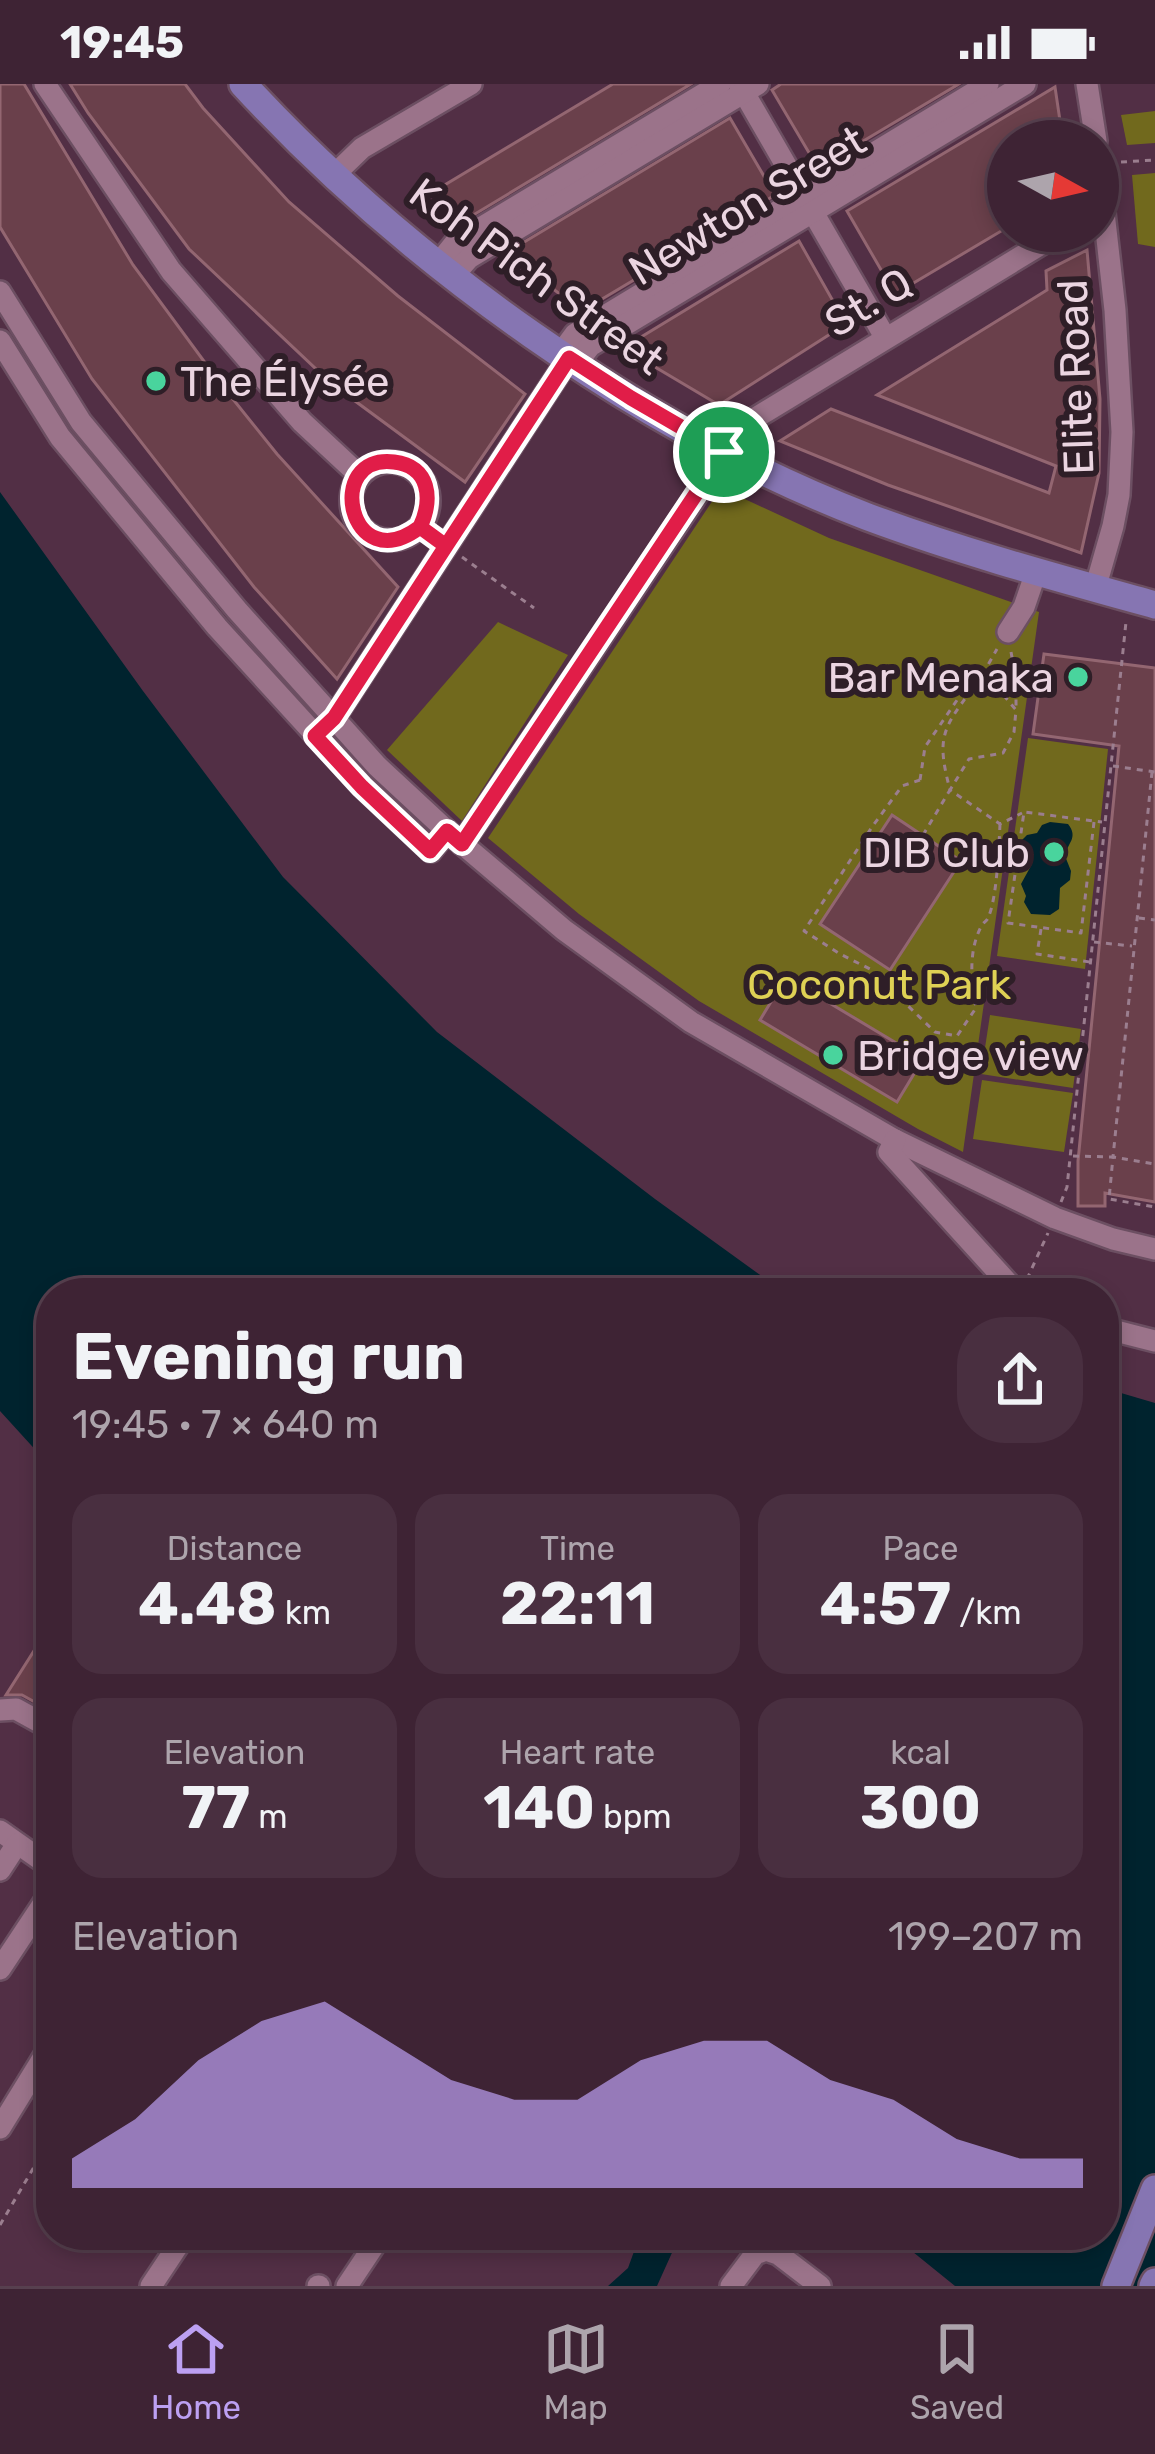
<!DOCTYPE html>
<meta charset="utf-8">
<style>
:root{--surface:#3e2334;--page:#492f40;--text:#f1f3f6;--muted:#ada4ac;--line:#57404f;--accent:#bca0f2}
body{margin:0;font-family:Rubik,sans-serif;background:var(--page);color:var(--text);height:100vh;display:flex;flex-direction:column;font-size:45px;white-space:nowrap}
*{box-sizing:border-box;margin:0}
p{font-size:39px;color:var(--muted)}
.icon{flex:none;width:66px;height:66px;fill:none;stroke:currentColor;stroke-width:2;stroke-linecap:round;stroke-linejoin:round}
.map{position:relative;flex:1;overflow:hidden}
.sheet{position:absolute;left:36px;top:1194px;width:1083px;height:972px;display:flex;flex-direction:column;background:var(--surface);border-radius:48px;box-shadow:0 6px 18px #0003,0 0 0 3px var(--line)}
.sheet>*{flex:none}
.needle{width:78px;rotate:98deg}
.fabs{position:absolute;left:987px;top:36px;display:grid;gap:24px}
.fabs a{display:grid;place-items:center;width:132px;height:132px;border-radius:50%;background:var(--surface);box-shadow:0 6px 18px #0003,0 0 0 3px var(--line);font-size:60px}
.pin{position:absolute;display:grid;place-items:center;width:102px;height:102px;color:#fff;margin:-51px;border:6px solid #fff;border-radius:50%;box-shadow:0 3px 12px #0007}
.round{display:grid;place-items:center;flex:none;width:126px;height:126px;border-radius:48px;background:var(--page)}
.overview{display:flex;align-items:center;justify-content:space-between;height:204px;padding:0 36px}
h1{font-size:66px;font-weight:700;line-height:90px}
.stats{display:grid;grid-template-columns:repeat(3,1fr);gap:18px;height:204px;padding:12px 36px}
.stats div{display:grid;align-content:center;border-radius:30px;background:var(--page);text-align:center}
.stats b{font-size:60px;font-weight:700}
.stats small{font-size:33px;font-weight:400}
.stats p{font-size:33px}
.chart{height:336px;padding:24px 36px}
.chart p{display:flex;justify-content:space-between}
.chart svg{width:100%;height:216px;margin-top:12px;fill:var(--accent);opacity:.7}
.status{display:flex;justify-content:space-between;align-items:center;height:84px;padding:0 60px;background:var(--surface);direction:ltr}
.status svg{height:33px;fill:currentColor}
.tabs{display:flex;justify-content:space-around;align-items:center;height:168px;border-top:3px solid var(--line);background:var(--surface);font-size:33px;color:var(--muted)}
.tabs a{display:grid;justify-items:center;gap:6px}
.tabs .current{color:var(--accent)}
.map>svg:first-child{display:block}
.green{fill:#71691d}
.water{fill:#00232e}
.building{fill:#6a404b;stroke:#936671;stroke-width:3}
.lines{fill:none;stroke-linecap:round;stroke-linejoin:round}
.minor-casing{stroke:#6c4f62;stroke-width:26}
.major-casing{stroke:#6c4f62;stroke-width:32}
.path{stroke:#9b7e8f;stroke-width:3;stroke-dasharray:6 6;stroke-linecap:butt}
.minor{stroke:#9b738a;stroke-width:21}
.major{stroke:#8675b2;stroke-width:27}
.path-bridge{stroke:#9b7e8f;stroke-width:3;stroke-dasharray:6 6;stroke-linecap:butt}
.route-casing{stroke:#fff;stroke-width:24}
.route{stroke:#e11d48;stroke-width:15}
.poi-dot{fill:#49d49d;stroke:#2e1e27;stroke-width:4.5}
.labels{text-anchor:middle;stroke-width:12;stroke-linejoin:round;paint-order:stroke}
.street-label{font-size:42px;fill:#ebd5e1;stroke:#2e1e27}
.poi-label{font-size:42px;fill:#ebd5e1;stroke:#2e1e27;text-anchor:start}
.park-label{font-size:42px;fill:#dfd154;stroke:#2e1e27}
</style>
<div class="status"><b>19:45</b><svg viewBox="0 0 49 12"><path d="M0 12V9h3v3zM5 12V6h3v6zM10 12V3h3v9zM15 12V0h3v12zM26 1h20v11H26zM47 4h2v5h-2z"/></svg></div>
<div class="map">
<svg width="1155" height="2202" viewBox="0 0 1155 2202">
<rect width="100%" height="100%" fill="#522f45"/>
<g class="green">
<polygon points="1155,27 1155,59 1127,61 1121,31"/>
<polygon points="1155,89 1155,163 1138,160 1132,91"/>
<polygon points="721,404 829,454 1039,528 963,1068 918,1045 699,917 579,830 488,754"/>
<polygon points="498,538 568,571 462,737 387,666"/>
<polygon points="1028,654 1108,665 1085,885 997,872"/>
<polygon points="990,931 1081,945 1073,1004 981,990"/>
<polygon points="982,996 1073,1009 1064,1068 973,1055"/>
</g>
<g class="water">
<polygon points="0,408 143,607 283,793 437,948 655,1115 785,1209 51,1209 51,1383 0,1327"/>
<path d="M 1050,738 L 1068,740 C 1079,754 1067,759 1065,772 L 1071,787 L 1070,796 L 1060,804 L 1059,825 L 1050,831 L 1031,830 L 1024,818 L 1026,812 L 1021,800 L 1032,780 L 1031,772 L 1020,764 L 1022,756 L 1027,751 L 1037,749 L 1042,741 Z"/>
<polygon points="1104,1304 1155,1319 1155,2202 955,2202 892,2151 1104,2151"/>
<polygon points="640,2151 680,2151 657,2202 608,2202 628,2184"/>
</g>
<g class="building">
<polygon points="0,0 24,0 133,181 220,299 277,370 398,503 337,595 254,503 92,295 0,143"/>
<polygon points="70,0 185,0 203,24 289,118 398,212 525,310 465,398 332,300 189,165 88,29"/>
<polygon points="613,0 691,0 465,136 433,108"/>
<polygon points="781,0 959,0 818,84 772,6"/>
<polygon points="1055,3 1063,57 1008,57 1008,143 895,210 847,127"/>
<polygon points="730,34 775,111 711,150 582,227 506,169"/>
<polygon points="799,157 846,240 719,321 623,264"/>
<polygon points="1087,166 1100,315 1099,389 1081,469 888,401 780,357 831,325 1049,409 1056,382 877,311 1047,206 1046,187"/>
<polygon points="1044,570 1155,584 1155,1118 1105,1109 1105,1122 1078,1122 1078,1077 1119,662 1033,650"/>
<polygon points="892,731 961,777 890,886 820,840"/>
<polygon points="786,893 923,975 897,1018 760,936"/>
<polygon points="51,1540 51,1627 22,1611 6,1611"/>
</g>
<g class="lines">
<g class="minor-casing">
<g id="minor">
<polyline points="45,0 171,187 302,338 359,391"/>
<polyline points="739,0 885,253"/>
<polyline points="1087,0 1096,57"/>
<polyline points="333,92 362,64 471,0"/>
<polyline points="438,180 454,160 720,0"/>
<polyline points="453,192 469,174 758,0"/>
<polyline points="0,208 81,338 237,526 377,682 447,747 564,846 691,938 895,1056 1055,1134 1113,1155 1155,1165"/>
<polyline points="0,257 60,353 217,543 362,702 431,767 447,747"/>
<polyline points="561,269 575,250 988,0"/>
<polyline points="577,279 590,262 1025,0"/>
<circle cx="390" cy="417" r="39"/>
<polyline points="1095,505 1113,442 1119,411 1122,348 1115,226 1098,75"/>
<polyline points="1008,548 1024,523 1036,488"/>
<polyline points="324,643 334,634 569,274"/>
<polyline points="462,760 744,341 1063,147"/>
<polyline points="895,1056 889,1068 1017,1209"/>
<polyline points="1104,1244 1155,1257"/>
<polyline points="0,1626 16,1625 45,1641"/>
<polyline points="0,1747 51,1783"/>
<polyline points="0,1786 17,1760"/>
<polyline points="0,1885 51,1808"/>
<polyline points="0,2044 51,1961"/>
<polyline points="151,2202 185,2151"/>
<polyline points="318,2202 319,2202"/>
<polyline points="347,2202 381,2151"/>
<polyline points="731,2202 755,2170 766,2166 778,2170 820,2202"/>
</g>
</g>
<g class="major-casing">
<g id="major">
<path d="M 243,0 C 407,178 641,346 868,433 C 962,468 1058,494 1155,521"/>
<polyline points="1116,2202 1155,2105"/>
<polyline points="1153,2202 1155,2198"/>
</g>
</g>
<g class="path">
<polyline points="1121,78 1155,76"/>
<polyline points="462,473 534,524"/>
<polyline points="1011,568 1016,594 1016,624"/>
<polyline points="996,602 1016,626 1014,648 1003,669 969,675 950,706 1000,740 1022,729"/>
<polyline points="1113,682 1155,688"/>
<polyline points="1152,688 1113,1073 1155,1080"/>
<path d="M 920,696 L 902,702 L 872,743 L 804,847 L 840,870 L 870,885 L 935,948 L 957,952 L 976,924 C 971,897 968,866 982,841 C 984,838 987,837 988,834 C 997,815 999,762 1000,740"/>
<polyline points="1094,738 1081,849 1008,839 1024,728 1102,738"/>
<path d="M 923,751 L 950,706 C 937,656 941,646 971,607 C 981,594 989,579 997,565"/>
<polyline points="1139,834 1155,836"/>
<polyline points="1041,845 1037,870 1090,878"/>
<polyline points="1094,858 1132,862"/>
<polyline points="1073,1072 1113,1073 1109,1115 1155,1123"/>
<polyline points="1061,1118 1067,1103 1126,538"/>
<polyline points="1027,1195 1048,1149"/>
<polyline points="0,2141 51,2054"/>
</g>
<use href="#minor" class="minor"/>
<use href="#major" class="major"/>
<polyline class="path-bridge" points="920,696 925,663 966,603 972,598 996,602"/>
</g>
<g class="lines">
<g class="route-casing">
<path id="route" d="M 724,368 L 631,314 L 569,274 L 446,462 L 420,443 C 349,497 323,369 394,378 C 430,382 433,415 420,443 L 446,462 L 334,634 L 315,652 L 362,703 L 430,767 L 447,747 L 462,760 L 724,368"/>
</g>
<use href="#route" class="route"/>
</g>
<g class="poi-dot">
<circle cx="156" cy="297" r="12"/>
<circle cx="1078" cy="593" r="12"/>
<circle cx="1054" cy="768" r="12"/>
<circle cx="833" cy="971" r="12"/>
</g>
<g class="labels">
<g class="street-label">
<text transform="translate(747 121) rotate(-31)" y="15">Newton Sreet</text>
<text transform="translate(537 192) rotate(36)" y="15">Koh Pich Street</text>
<text transform="translate(868 218) rotate(-31)" y="15">St. Q</text>
<text transform="translate(1075 293) rotate(-92)" y="15">Elite Road</text>
</g>
<g class="poi-label">
<text x="180" y="312">The Élysée</text>
<text x="1054" y="608" text-anchor="end">Bar Menaka</text>
<text x="1030" y="783" text-anchor="end">DIB Club</text>
<text x="857" y="986">Bridge view</text>
</g>
<g class="park-label">
<text x="879" y="915">Coconut Park</text>
</g>
</g>
</svg>
<div class="fabs">
<a><svg class="needle" viewBox="-14 -14 28 28"><path d="M0-13l5 13h-10z" fill="#e53935"/><path d="M0 13l5-13h-10z" fill="#ada4ac"/></svg></a>
</div>
<div class="pin" style="left:724px;top:368px;background:#1e9e55"><svg class="icon" aria-label="arrive" viewBox="0 0 24 24"><path d="M6 21V4h12l-3 4 3 4H6"/></svg></div>
<section class="sheet">
<div class="overview"><div><h1>Evening run</h1><p>19:45 · 7 × 640 m</p></div><a class="round"><svg class="icon" aria-label="share" viewBox="0 0 24 24"><path d="M12 15V3M7 8l5-5 5 5M5 13v7h14v-7"/></svg></a></div>
<div class="stats">
<div><p>Distance</p><b>4.48<small> km</small></b></div>
<div><p>Time</p><b>22:11</b></div>
<div><p>Pace</p><b>4:57<small> /km</small></b></div>
</div>
<div class="stats">
<div><p>Elevation</p><b>77<small> m</small></b></div>
<div><p>Heart rate</p><b>140<small> bpm</small></b></div>
<div><p>kcal</p><b>300</b></div>
</div>
<div class="chart"><p><span>Elevation</span>199–207 m</p>
<svg viewBox="0 0 160 44" preserveAspectRatio="none"><path d="M0 44V38L10 30L20 18L30 10L40 6L50 14L60 22L70 26L80 26L90 18L100 14L110 14L120 22L130 26L140 34L150 38L160 38V44z"/></svg>
</div>
</section>
</div>
<nav class="tabs">
<a class="current"><svg class="icon" aria-label="home" viewBox="0 0 24 24"><path d="M3 11l9-7 9 7M6 9v11h12V9"/></svg>Home</a>
<a><svg class="icon" aria-label="map" viewBox="0 0 24 24"><path d="M3 6l6-2 6 2 6-2v14l-6 2-6-2-6 2zM9 4v14M15 6v14"/></svg>Map</a>
<a><svg class="icon" aria-label="saved" viewBox="0 0 24 24"><path d="M7 4h10v16l-5-4-5 4z"/></svg>Saved</a>
</nav>
